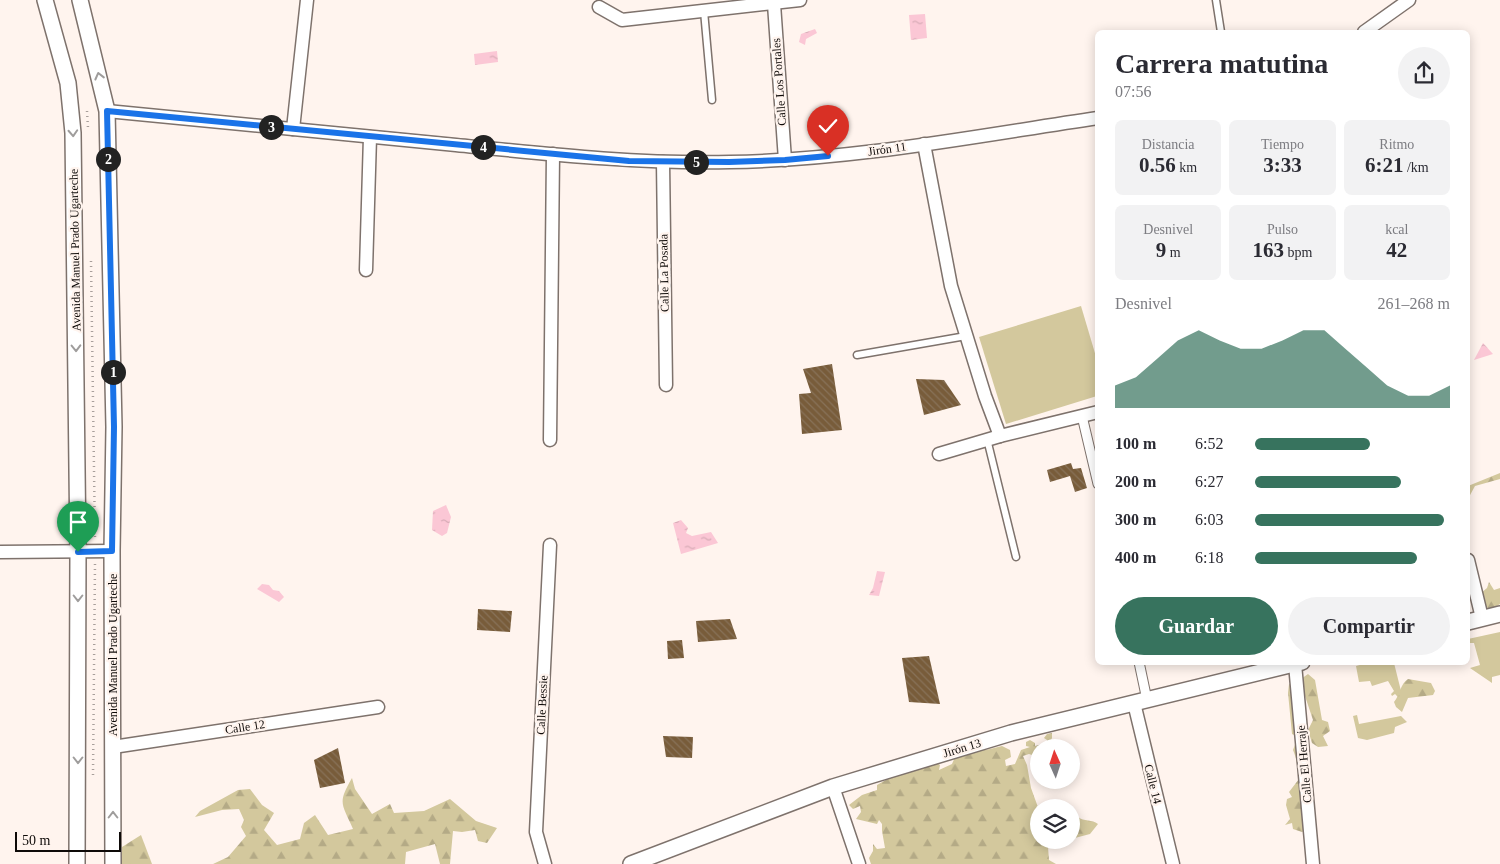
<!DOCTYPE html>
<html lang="es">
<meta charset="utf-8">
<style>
:root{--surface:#fff;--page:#f2f2f3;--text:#2b2b33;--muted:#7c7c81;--accent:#37735e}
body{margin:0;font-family:"Times New Roman",serif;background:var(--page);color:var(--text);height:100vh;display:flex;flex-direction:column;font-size:19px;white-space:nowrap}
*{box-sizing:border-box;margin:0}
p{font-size:16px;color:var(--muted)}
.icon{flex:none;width:28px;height:28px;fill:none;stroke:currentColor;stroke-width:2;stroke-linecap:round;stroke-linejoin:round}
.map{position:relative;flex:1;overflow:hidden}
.details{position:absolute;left:1095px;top:30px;width:375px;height:635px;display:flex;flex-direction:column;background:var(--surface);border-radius:8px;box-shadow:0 2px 12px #0003}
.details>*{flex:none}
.needle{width:32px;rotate:357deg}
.tools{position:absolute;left:1030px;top:739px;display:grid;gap:10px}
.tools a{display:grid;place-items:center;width:50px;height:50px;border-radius:50%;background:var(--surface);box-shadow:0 2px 12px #0003;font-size:25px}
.scale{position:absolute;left:15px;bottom:12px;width:106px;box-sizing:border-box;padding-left:5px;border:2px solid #0e0a08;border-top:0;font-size:14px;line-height:18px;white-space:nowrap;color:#0e0a08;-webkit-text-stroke:4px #fff4ee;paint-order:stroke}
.pin{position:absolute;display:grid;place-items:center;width:42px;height:42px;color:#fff;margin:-51px -21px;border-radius:50% 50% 50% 0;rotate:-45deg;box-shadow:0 0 5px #0007}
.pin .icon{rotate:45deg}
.km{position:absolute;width:25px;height:25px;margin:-12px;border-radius:50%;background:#222;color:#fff;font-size:14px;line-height:25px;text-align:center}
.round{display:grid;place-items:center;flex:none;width:52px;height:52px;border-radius:26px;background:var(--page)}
.overview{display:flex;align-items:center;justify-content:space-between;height:85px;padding:0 20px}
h1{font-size:28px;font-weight:600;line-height:38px}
.stats{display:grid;grid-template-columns:repeat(3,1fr);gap:8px;height:85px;padding:5px 20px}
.stats div{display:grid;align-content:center;border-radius:8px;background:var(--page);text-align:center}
.stats b{font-size:21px;font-weight:600}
.stats small{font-size:14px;font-weight:400}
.stats p{font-size:14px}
.chart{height:140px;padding:10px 20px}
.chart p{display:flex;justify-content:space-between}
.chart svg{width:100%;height:90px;margin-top:5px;fill:var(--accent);opacity:.7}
.primary-button{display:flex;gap:10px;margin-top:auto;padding:10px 20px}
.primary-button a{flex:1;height:58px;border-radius:30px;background:var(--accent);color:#fff;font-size:20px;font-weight:600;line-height:58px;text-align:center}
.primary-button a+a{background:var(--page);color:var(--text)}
ul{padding:0 20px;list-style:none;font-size:16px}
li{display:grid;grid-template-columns:80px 60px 1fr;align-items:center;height:38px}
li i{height:12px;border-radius:6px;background:var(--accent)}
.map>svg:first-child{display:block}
.forest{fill:url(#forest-firs)}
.green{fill:#d3c89d}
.water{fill:url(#water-ripples)}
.building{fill:url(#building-back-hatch)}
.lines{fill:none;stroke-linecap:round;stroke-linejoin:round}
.service-casing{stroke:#7e726c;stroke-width:9}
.pedestrian-casing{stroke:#7e726c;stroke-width:11}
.minor-casing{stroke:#7e726c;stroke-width:15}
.tertiary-casing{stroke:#7e726c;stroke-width:18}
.path{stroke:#a89f9b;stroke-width:2.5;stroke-dasharray:1 4;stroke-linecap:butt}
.service{stroke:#fff;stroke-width:6}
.pedestrian{stroke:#fff;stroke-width:9}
.minor{stroke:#fff;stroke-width:12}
.tertiary{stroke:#fff;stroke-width:15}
.oneway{stroke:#9f9d9c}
.route-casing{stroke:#fff;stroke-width:10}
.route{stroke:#1a73e8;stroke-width:6}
.labels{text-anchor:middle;stroke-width:4.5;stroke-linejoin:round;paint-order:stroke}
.street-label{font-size:12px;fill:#0e0a08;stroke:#fff4ee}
</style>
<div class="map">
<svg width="1500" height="864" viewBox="0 0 1500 864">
<defs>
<pattern id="forest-firs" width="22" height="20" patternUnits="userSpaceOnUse" patternTransform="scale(1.25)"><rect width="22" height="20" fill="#d3c89d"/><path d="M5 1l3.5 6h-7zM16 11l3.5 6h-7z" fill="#b4aa86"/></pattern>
<pattern id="water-ripples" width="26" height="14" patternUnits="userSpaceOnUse" patternTransform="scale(1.25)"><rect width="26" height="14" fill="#fbc7d5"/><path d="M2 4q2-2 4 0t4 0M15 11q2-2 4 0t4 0" fill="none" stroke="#d6aab5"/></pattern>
<pattern id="building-back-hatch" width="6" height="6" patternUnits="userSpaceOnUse" patternTransform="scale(1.25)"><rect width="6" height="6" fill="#785c3a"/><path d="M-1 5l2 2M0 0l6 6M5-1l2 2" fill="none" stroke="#887259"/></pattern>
</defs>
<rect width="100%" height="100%" fill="#fff4ee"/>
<g class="forest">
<polygon points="1500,473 1500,479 1475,486 1469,497 1468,497 1468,486"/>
<polygon points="1489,582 1494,590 1500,588 1500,604 1492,609 1485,607 1481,593 1487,588"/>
<polygon points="1308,674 1315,680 1322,720 1328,722 1330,731 1323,736 1328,746 1318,747 1312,743 1308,730 1313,720 1304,693 1301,679"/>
<path d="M 1408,679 L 1431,683 L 1435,691 L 1433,695 L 1408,698 L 1402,712 L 1396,707 L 1394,702 C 1400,695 1400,684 1408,679 Z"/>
<path d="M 1289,684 L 1295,686 L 1307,830 L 1302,832 L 1293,829 L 1292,823 L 1285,825 L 1290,819 L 1286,805 L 1287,799 L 1292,797 L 1289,792 L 1299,779 C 1298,769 1297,759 1293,750 L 1296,742 L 1296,736 L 1292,734 L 1288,693 Z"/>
<polygon points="1052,733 1052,738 1050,742 1061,740 1060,745 1063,747 1039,748 1039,754 1035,756 1029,754 1023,756 1027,765 1031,788 1039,810 1039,840 1069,840 1061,845 1054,845 1048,847 1049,860 1056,864 871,864 869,858 873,851 873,844 877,849 885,848 882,831 882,824 879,820 877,824 856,819 861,812 860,806 853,809 849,805 862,795 877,790 877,785 898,773 934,761 940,765 939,770 952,764 955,757 964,751 971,754 980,746 986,750 1002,746 1010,750 1011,757 1005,760 1006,766 1015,764 1021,750 1030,747 1026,746 1026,742 1030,740 1035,743 1035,746 1047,743 1047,740 1044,738 1047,734"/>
<path d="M 352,778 L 355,789 L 372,814 L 390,804 L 394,813 L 424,811 L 450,799 L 476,821 L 497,828 L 487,843 L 478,841 L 475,830 L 462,832 L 453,831 L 450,864 L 440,864 L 435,844 L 406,852 L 405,864 L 213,864 L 228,857 L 246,836 L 241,827 L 244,820 L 239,809 L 222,810 L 195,817 L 200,811 L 238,790 L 250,789 L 262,805 L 274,813 L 264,830 L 277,845 L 300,839 L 304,823 L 315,815 L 328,835 L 353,829 C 342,803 337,804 352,778 Z"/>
<path d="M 1071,811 C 1074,813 1075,815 1078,817 C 1084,822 1092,819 1098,824 L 1090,834 L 1071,839 Z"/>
<polygon points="141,835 152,864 121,864 122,847"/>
</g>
<g class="green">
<polygon points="1081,306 1097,360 1097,396 1006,424 979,337"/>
<polygon points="1500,632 1500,675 1492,677 1492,683 1470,668 1480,665 1474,643 1468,643 1468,639"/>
<polygon points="1367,663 1394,663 1401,691 1398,697 1395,694 1392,696 1391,694 1394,691 1388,681 1372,686 1370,681 1359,682 1356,666"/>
<polygon points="1357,715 1359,724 1401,716 1407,722 1395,727 1394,733 1367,740 1358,738 1353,716"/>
</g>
<g class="water">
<polygon points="925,14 927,38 911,40 909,15"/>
<polygon points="815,29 817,33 806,39 805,45 799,42 801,34"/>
<polygon points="497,51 498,62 475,65 474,54"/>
<polygon points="1483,343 1493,354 1474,360"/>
<polygon points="446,505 451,517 447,533 442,536 432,530 433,511"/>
<polygon points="681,520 688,528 686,533 692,536 711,532 718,543 681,554 673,523"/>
<polygon points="877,571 885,572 879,596 869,595 873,588"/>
<polygon points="262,584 269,585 273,590 279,591 284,597 279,602 257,589"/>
</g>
<g class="building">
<polygon points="832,364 842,430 802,434 799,394 811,393 803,369"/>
<polygon points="916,379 944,380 961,405 924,415"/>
<polygon points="1071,463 1073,469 1081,468 1087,488 1075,492 1070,476 1050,482 1047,470"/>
<polygon points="478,609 512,611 510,632 477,630"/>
<polygon points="730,619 737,639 698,642 696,621"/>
<polygon points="682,640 684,658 668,659 667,641"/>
<polygon points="929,656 940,704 909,702 902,658"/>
<polygon points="663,736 693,737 692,758 666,757"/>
<polygon points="338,748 345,783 320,788 314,760"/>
</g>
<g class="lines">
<g class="service-casing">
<g id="service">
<polyline points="1216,0 1221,32"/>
<polyline points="704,11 712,100"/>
<polyline points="857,355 966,336"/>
<polyline points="987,439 1016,557"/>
</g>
</g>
<g class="pedestrian-casing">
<g id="pedestrian">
<polyline points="1082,416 1098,484"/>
<polyline points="1139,662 1147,700"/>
</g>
</g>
<g class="minor-casing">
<g id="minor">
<polyline points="774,4 785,160"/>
<polyline points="599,7 622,20 800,0"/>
<polyline points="1364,32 1409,0"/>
<path d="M 107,111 C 224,122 340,134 456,145 C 547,154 638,164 730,162 C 853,160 976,136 1098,118"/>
<polyline points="293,129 307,0"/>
<polyline points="924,144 951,286 985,396 1000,436"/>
<polyline points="663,162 666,385"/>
<polyline points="366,270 370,137"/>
<polyline points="550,440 553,154"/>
<polyline points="939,454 1000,436 1098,412"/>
<polyline points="0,552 112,551"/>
<polyline points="1468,560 1482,618"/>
<polyline points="1295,664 1313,864"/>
<polyline points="1134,703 1173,864"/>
<polyline points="113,747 378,707"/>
<polyline points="833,787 859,864"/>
<polyline points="545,864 536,832 550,545"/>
</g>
</g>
<g class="tertiary-casing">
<g id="tertiary">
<polyline points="45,0 68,83 73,133 78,552 77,864"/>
<polyline points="80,0 107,111 114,427 112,551 113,864"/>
<polyline points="1468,622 1500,614"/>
<polyline points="631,864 833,787 1011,733 1302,662"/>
</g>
</g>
<g class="path">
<polyline points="87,111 88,128"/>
<polyline points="91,261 95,538"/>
<polyline points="93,775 95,563"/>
</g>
<use href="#service" class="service"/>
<use href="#pedestrian" class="pedestrian"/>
<use href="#minor" class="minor"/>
<use href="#tertiary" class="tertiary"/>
</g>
<defs><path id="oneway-chevron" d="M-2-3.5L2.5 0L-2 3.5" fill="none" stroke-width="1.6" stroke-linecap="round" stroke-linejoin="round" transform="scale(1.25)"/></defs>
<g class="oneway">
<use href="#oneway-chevron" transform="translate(99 76) rotate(-104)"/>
<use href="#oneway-chevron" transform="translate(73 133) rotate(87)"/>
<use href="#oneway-chevron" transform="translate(76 348) rotate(89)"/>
<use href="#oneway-chevron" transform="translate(78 598) rotate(90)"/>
<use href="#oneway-chevron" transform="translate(78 760) rotate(90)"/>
<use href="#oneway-chevron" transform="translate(113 815) rotate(-90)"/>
</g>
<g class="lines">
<g class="route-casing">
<polyline id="route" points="78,552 112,551 114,427 107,111 629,161 729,162 785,160 828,156"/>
</g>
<use href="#route" class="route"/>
</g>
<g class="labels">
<g class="street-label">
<text transform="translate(779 82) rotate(-94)" y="4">Calle Los Portales</text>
<text transform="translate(887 149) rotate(-8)" y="4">Jirón 11</text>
<text transform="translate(75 250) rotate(-91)" y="4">Avenida Manuel Prado Ugarteche</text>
<text transform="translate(664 273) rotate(-91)" y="4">Calle La Posada</text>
<text transform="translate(113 655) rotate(-90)" y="4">Avenida Manuel Prado Ugarteche</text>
<text transform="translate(542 705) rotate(-87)" y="4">Calle Bessie</text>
<text transform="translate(245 727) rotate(-9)" y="4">Calle 12</text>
<text transform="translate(962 748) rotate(-17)" y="4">Jirón 13</text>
<text transform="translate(1304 764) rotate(-95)" y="4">Calle El Herraje</text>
<text transform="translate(1153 784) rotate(76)" y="4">Calle 14</text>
</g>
</g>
</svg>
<div class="tools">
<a><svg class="needle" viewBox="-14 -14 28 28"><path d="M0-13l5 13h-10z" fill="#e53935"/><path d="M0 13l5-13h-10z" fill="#7c7c81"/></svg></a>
<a><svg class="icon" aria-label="layers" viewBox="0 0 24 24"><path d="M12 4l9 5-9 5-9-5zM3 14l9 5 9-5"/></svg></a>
</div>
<div class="scale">50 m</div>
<div class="pin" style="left:78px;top:552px;background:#1e9e55"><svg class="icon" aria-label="arrive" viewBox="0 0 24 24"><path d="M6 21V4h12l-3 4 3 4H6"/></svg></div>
<div class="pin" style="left:828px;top:156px;background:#d93025"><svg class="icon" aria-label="check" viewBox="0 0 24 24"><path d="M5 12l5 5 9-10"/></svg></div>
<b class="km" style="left:113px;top:372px">1</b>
<b class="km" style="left:108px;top:159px">2</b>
<b class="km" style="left:271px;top:127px">3</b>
<b class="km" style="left:483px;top:147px">4</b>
<b class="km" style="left:696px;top:162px">5</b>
<section class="details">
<div class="overview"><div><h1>Carrera matutina</h1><p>07:56</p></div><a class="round"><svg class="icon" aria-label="share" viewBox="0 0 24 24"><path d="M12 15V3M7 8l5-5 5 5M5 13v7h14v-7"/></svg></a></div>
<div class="stats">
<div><p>Distancia</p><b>0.56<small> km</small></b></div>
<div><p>Tiempo</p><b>3:33</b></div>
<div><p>Ritmo</p><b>6:21<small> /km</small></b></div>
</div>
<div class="stats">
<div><p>Desnivel</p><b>9<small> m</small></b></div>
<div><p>Pulso</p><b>163<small> bpm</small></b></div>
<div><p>kcal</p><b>42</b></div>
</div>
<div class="chart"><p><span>Desnivel</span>261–268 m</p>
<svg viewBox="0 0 160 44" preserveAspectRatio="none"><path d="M0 44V33L10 29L20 20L30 11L40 6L50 11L60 15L70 15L80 11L90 6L100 6L110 15L120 24L130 33L140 38L150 38L160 33V44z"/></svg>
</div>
<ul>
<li><b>100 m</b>6:52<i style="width:59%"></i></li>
<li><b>200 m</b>6:27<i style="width:75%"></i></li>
<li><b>300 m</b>6:03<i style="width:97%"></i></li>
<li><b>400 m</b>6:18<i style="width:83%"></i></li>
</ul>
<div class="primary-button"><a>Guardar</a><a>Compartir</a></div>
</section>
</div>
